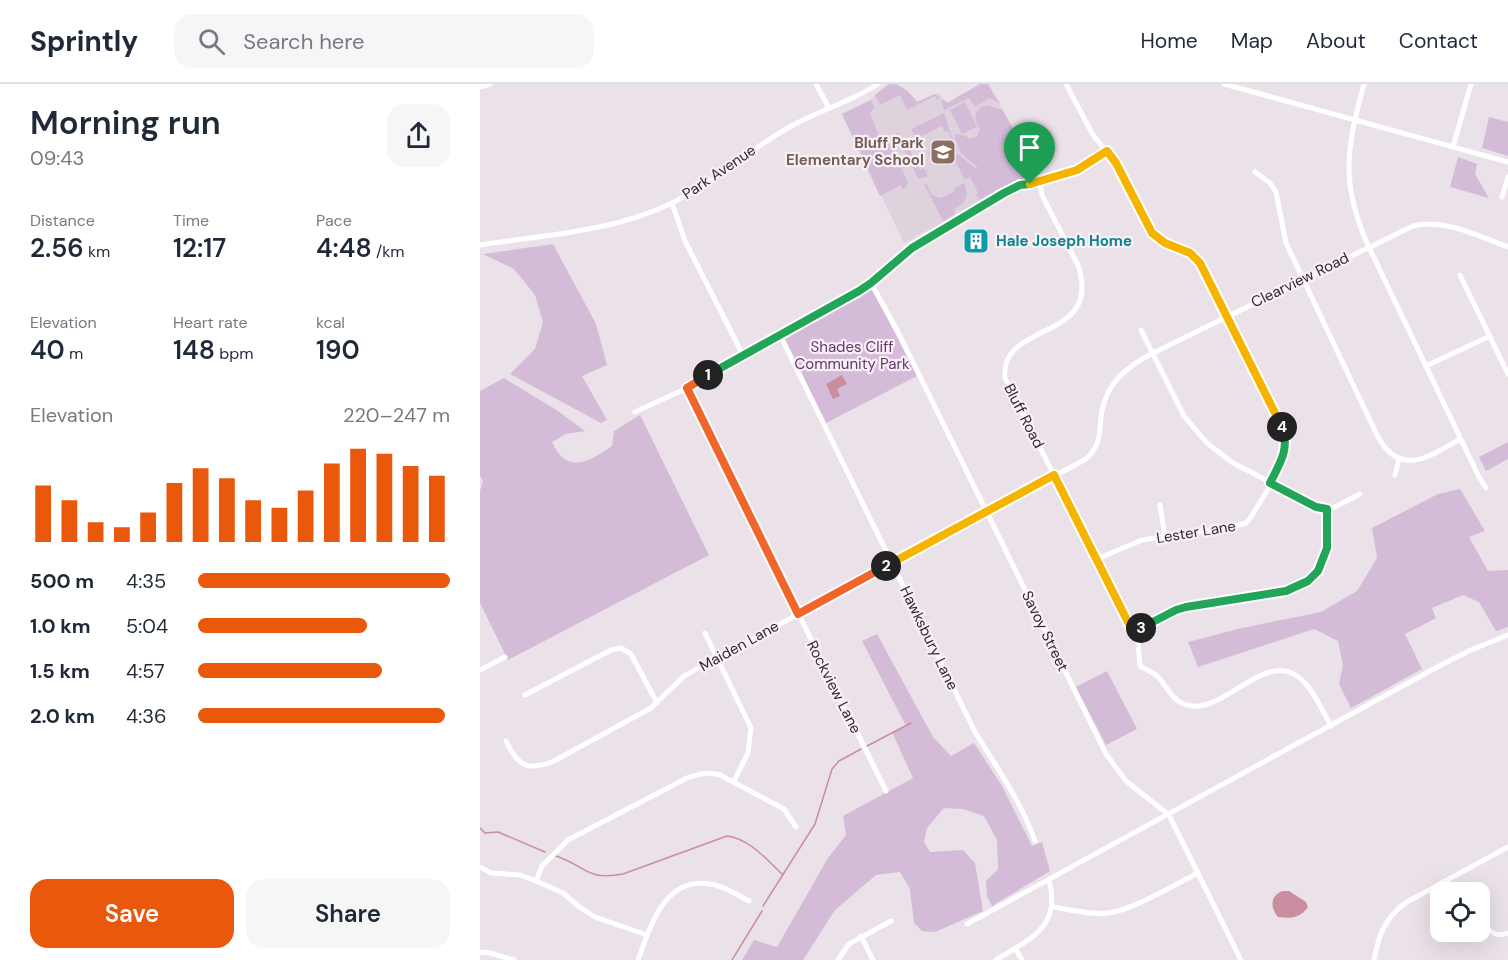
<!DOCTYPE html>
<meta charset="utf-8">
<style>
:root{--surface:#fff;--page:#f6f6f7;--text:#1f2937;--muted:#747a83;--line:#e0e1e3;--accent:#ea580c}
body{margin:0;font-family:"DM Sans",sans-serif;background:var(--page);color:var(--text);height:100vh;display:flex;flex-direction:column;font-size:22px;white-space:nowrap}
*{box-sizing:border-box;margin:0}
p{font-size:20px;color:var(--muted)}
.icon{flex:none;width:33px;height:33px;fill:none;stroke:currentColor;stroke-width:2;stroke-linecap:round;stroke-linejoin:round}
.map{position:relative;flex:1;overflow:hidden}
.side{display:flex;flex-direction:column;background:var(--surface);width:480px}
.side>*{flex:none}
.controls{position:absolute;left:950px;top:798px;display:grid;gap:12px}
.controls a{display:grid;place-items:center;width:60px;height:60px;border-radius:12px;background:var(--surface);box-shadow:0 6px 24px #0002;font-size:30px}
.pin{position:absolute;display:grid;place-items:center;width:51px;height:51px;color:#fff;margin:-62px -26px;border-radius:50% 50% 50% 0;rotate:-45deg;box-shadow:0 0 6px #0007}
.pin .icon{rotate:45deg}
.km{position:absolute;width:30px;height:30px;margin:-15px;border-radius:50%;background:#222;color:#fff;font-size:16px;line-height:30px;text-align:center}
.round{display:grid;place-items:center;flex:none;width:63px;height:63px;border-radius:18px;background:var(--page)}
.head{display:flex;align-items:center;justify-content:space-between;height:102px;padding:0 30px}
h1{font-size:33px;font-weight:600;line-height:45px}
.figures{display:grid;grid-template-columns:repeat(3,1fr);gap:9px;height:102px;padding:6px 30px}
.figures div{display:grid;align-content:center}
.figures b{font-size:26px;font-weight:600}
.figures small{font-size:16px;font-weight:400}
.figures p{font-size:16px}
.chart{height:168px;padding:12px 30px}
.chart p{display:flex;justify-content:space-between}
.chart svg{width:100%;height:108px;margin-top:6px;stroke:var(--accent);stroke-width:6}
.action{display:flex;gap:12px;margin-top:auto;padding:12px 30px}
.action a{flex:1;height:69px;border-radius:18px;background:var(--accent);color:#fff;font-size:24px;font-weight:600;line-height:69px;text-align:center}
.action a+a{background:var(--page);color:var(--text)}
ul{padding:0 30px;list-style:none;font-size:20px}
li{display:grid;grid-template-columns:96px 72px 1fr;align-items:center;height:45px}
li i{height:15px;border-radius:8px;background:var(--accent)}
header{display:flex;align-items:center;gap:36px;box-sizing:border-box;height:84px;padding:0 30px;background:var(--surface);border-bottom:2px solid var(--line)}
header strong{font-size:28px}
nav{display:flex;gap:33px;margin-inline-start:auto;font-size:21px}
.search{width:420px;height:54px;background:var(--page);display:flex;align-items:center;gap:15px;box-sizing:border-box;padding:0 21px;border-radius:18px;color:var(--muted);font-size:22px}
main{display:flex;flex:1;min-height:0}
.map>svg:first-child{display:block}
.built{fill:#ded2dd}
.green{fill:#d4bcd9}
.water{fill:#ca8ea0}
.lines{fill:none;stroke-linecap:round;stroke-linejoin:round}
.stream{stroke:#ca8ea0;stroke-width:1.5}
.minor{stroke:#fff;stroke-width:5}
.split-1-casing{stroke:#fff;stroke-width:12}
.split-2-casing{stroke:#fff;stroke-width:12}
.split-3-casing{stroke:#fff;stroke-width:12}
.split-4-casing{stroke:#fff;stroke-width:12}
.split-5-casing{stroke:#fff;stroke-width:12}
.split-1{stroke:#22a559;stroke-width:8}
.split-2{stroke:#f0652b;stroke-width:8}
.split-3{stroke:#f5b400;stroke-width:8}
.split-4{stroke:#22a559;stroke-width:8}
.split-5{stroke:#f5b400;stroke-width:8}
.labels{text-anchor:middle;stroke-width:4.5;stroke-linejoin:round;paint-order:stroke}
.education-label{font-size:15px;font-weight:bold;fill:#785e54;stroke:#f7f1f7;text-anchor:end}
.street-label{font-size:15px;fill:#392333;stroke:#f7f1f7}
.culture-label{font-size:15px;font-weight:bold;fill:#0d838f;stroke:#f7f1f7;text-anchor:start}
.park-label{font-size:15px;fill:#68326c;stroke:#f7f1f7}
</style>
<header>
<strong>Sprintly</strong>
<div class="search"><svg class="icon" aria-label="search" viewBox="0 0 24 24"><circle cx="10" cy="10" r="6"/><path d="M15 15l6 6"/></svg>Search here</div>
<nav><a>Home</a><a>Map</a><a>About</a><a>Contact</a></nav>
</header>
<main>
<section class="side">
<div class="head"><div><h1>Morning run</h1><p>09:43</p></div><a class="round"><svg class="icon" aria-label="share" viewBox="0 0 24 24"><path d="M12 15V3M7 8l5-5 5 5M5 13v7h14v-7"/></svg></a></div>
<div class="figures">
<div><p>Distance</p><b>2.56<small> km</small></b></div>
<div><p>Time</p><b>12:17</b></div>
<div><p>Pace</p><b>4:48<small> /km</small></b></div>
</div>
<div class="figures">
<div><p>Elevation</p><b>40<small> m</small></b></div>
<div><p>Heart rate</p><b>148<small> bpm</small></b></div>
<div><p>kcal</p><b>190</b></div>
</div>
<div class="chart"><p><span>Elevation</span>220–247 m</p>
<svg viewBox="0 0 160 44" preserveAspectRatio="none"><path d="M5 44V21M15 44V27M25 44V36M35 44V38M45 44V32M55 44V20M65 44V14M75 44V18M85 44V27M95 44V30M105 44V23M115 44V12M125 44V6M135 44V8M145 44V13M155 44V17"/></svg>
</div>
<ul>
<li><b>500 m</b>4:35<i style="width:100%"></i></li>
<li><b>1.0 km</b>5:04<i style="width:67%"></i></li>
<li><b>1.5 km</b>4:57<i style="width:73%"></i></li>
<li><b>2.0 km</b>4:36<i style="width:98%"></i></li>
</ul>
<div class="action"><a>Save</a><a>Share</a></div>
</section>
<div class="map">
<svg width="1028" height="876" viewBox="0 0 1028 876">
<rect width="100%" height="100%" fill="#eae1e9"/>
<polygon class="built" points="409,0 417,0 428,7 437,18 458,9 467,19 500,0 508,0 559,90 550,96 519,109 424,159 362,30 390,16"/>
<g class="green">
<path d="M 409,0 C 422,0 429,8 437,18 L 455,10 L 460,15 L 458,16 L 455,12 L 427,26 L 420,11 L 400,21 L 395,11 Z"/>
<polygon points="500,0 508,0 520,20 510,14 495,23 489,14 464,26 461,17 464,16 467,19"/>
<polygon points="391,16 394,24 390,29 401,57 407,54 428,98 426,104 423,105 421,101 400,112 362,30"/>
<polygon points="485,18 497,43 482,50 470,26"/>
<path d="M 509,21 L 517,25 L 522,25 L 534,46 L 526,52 L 534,66 L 543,71 L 545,76 L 542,78 L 547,77 L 554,91 L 553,95 L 519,109 L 505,117 L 499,115 L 496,111 L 498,109 L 490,93 L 485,96 L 473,73 L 478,70 L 496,85 L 498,84 L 480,68 L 474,50 L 484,51 L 490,55 L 497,52 L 500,45 C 495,36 493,31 501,23 Z"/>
<polygon points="464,29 474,59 468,47 465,48 462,42 436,55 431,45"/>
<polygon points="1009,33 1028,38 1028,72 1002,64"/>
<polygon points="418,48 425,60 427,60 440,86 444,84 448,92 438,95 416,50"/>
<polygon points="470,59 472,63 475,62 477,67 454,79 448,70"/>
<polygon points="978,73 997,80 995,90 1009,114 970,103"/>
<path d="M 446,99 L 452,111 L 461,114 L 475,107 L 474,104 L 484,99 C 490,113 486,118 474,125 L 475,130 L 463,137 L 444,100 Z"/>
<polygon points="73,160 116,240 127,281 102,292 127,336 121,339 30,290 55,265 63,238 55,211 34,185 3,170"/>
<polygon points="392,205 437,292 346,339 304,253"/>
<path d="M 24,294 L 78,327 L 105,347 L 86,350 L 72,358 C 87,391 109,378 132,362 L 134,347 L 160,331 L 229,471 L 28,576 L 0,519 L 0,407 L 3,397 L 0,392 L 0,307 Z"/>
<polygon points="1028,358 1028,375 1006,387 999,373"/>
<polygon points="980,405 1005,447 989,453 1008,487 1028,486 1028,543 1016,547 999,518 983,511 952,524 956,534 925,550 942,585 871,624 859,600 863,581 858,557 834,545 718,583 708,558 762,544 841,528 877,507 897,474 892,444 958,410"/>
<polygon points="397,550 453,653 471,672 494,659 522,702 552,762 562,758 570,787 512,822 507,812 506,797 518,785 517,756 504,732 483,725 464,724 447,744 444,758 450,768 483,766 495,779 503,827 455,848 442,847 434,839 430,805 420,788 396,791 355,826 323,876 262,876 274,856 297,863 348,774 366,751 363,732 433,694 412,648 426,642 382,557"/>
<polygon points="627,587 657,645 626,661 596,603"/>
</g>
<g class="water">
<polygon points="362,291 367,300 357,305 360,312 353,315 346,300"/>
<path d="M 803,807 L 809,807 L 826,818 L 828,823 C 820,834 811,835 798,833 C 790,824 790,811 803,807 Z"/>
</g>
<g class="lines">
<g class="stream">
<polyline points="387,662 431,639"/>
<polyline points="0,744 5,749 18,748 65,768"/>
<path d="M 76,772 C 106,782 106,797 143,790 L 247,752 C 270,755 287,776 303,791"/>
<polyline points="283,822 335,740 352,685 359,677 381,665"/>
<polyline points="252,876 282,827"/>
</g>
<g class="minor">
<polyline points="336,0 349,24"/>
<path d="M 586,0 L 613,51 L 636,79 L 672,149 L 685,159 L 710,169 L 720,179 L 726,188 L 803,345 C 812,376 786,407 771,433 L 766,439 L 756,442 L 662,456 L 617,475"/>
<polyline points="744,0 1028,78"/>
<path d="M 884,0 C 867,63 860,97 887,159 L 999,393 L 1006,404"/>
<polyline points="0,3 10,0"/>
<polyline points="973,63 991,0"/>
<path d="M 775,88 L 790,99 L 796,108 L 806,159 L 897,351 C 919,394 949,373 980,355"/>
<path d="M 560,97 L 562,111 L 567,121 L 598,181 C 624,259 519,236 525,294 L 658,558 L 660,582 C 666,586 674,588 679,594 C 687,603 692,616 704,620 C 743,636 788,557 825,599 C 836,611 843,628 851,642"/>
<polyline points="1022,113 1028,93"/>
<polyline points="192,119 205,157 263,271"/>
<path d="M 0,161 C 64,151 133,148 192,119 C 234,98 267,67 308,44 C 337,27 371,18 398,0"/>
<polyline points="980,191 1028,290"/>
<polyline points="391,199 418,248 626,670 646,697 689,731 761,876"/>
<polyline points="661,246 704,332 727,359 753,379 841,424 853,424 880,410"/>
<path d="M 300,251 L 495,648 C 517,684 541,717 555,757"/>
<polyline points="946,282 1010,252"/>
<polyline points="207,304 406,707"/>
<polyline points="155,328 207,304 281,260 379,207 391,199 432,164 524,109 540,101 597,86 627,67"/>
<polyline points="915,391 919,375"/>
<polyline points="680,421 685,453"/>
<path d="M 653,548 C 671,539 688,528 707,523 C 742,514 817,516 838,487 C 851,469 847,446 847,425"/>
<polyline points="225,549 271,644 268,669 254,697"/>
<polyline points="0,586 25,573"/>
<polyline points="45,611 131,566 141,564 151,570 177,619"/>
<path d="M 26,657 C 38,682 47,688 74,677 L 171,624 L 204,592 L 606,375 C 623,359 618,348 622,327 C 627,298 648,282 673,269 L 933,142 C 965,134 998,152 1028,163"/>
<polyline points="0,783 11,789 40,791 56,797 83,809 98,822 115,833 167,851"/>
<path d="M 56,797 L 62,782 L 88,756 L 207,694 C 219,690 227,687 240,691 L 304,725 L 316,743"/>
<polyline points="962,800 971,808"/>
<path d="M 573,823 C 591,826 610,831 628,829 C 651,827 696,800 718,789"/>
<path d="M 999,836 C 1009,846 1014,854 1028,849"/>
<polyline points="487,840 961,581 991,566 1028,551"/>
<polyline points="381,852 393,876"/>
<polyline points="535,864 542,876"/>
<polyline points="0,868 10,869 34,876"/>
<path d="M 158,876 C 171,841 185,789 235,801 C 247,804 258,811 269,817"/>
<polyline points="358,876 369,860 411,837"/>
<path d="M 516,876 C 550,855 582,843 569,796"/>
<path d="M 894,876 C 899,850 904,836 925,819 L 1028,763"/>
</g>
</g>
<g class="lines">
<g class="split-1-casing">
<polyline id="split-1" points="228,291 379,207 391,199 432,164 524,109 540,101 550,100"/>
</g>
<g class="split-2-casing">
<polyline id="split-2" points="228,291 207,304 318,530 406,482"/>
</g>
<g class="split-3-casing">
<polyline id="split-3" points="406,482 574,391 653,548 661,544"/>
</g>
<g class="split-4-casing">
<path id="split-4" d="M 661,544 L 696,526 L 706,523 L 806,507 L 828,497 L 838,487 L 847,464 L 847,425 L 836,423 L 790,399 C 800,379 810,365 802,343"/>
</g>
<g class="split-5-casing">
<polyline id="split-5" points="550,100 597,86 627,67 636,79 672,149 685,159 710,169 720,179 802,343"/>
</g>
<use href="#split-1" class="split-1"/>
<use href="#split-2" class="split-2"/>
<use href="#split-3" class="split-3"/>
<use href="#split-4" class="split-4"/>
<use href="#split-5" class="split-5"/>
</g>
<defs>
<g id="school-square" transform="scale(1.35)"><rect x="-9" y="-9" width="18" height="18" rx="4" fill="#8d6e63" stroke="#f7f1f7"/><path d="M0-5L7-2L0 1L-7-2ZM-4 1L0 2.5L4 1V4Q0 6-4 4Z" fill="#fff"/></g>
<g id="building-square" transform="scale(1.35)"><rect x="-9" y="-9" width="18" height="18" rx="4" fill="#0f9aa8" stroke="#f7f1f7"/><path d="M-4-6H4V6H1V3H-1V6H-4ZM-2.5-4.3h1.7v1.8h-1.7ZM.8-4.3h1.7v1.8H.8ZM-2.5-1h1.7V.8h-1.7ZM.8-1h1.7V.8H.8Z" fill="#fff"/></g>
</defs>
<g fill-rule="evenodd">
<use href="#school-square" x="463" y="68"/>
<use href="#building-square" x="496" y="157"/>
</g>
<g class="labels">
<g class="education-label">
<text x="444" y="64">Bluff Park<tspan x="444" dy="17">Elementary School</tspan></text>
</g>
<g class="street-label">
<text transform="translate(239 88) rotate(-34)" y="5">Park Avenue</text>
<text transform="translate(820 196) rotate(-26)" y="5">Clearview Road</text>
<text transform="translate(544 332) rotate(63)" y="5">Bluff Road</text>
<text transform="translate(716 448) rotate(-9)" y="5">Lester Lane</text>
<text transform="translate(565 547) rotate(64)" y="5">Savoy Street</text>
<text transform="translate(449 554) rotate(64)" y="5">Hawksbury Lane</text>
<text transform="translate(259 562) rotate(-29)" y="5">Maiden Lane</text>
<text transform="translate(354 603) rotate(63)" y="5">Rockview Lane</text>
</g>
<g class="culture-label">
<text x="516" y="162">Hale Joseph Home</text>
</g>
<g class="park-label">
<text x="372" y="268">Shades Cliff<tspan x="372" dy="17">Community Park</tspan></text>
</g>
</g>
</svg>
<div class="controls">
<a><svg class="icon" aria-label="locate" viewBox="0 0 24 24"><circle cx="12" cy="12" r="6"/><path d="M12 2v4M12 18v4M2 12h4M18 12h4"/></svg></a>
</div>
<div class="pin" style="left:550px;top:100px;background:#1e9e55"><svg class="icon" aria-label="arrive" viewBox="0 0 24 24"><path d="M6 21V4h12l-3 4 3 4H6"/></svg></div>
<b class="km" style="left:228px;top:291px">1</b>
<b class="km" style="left:406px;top:482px">2</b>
<b class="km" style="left:661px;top:544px">3</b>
<b class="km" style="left:802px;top:343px">4</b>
</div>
</main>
